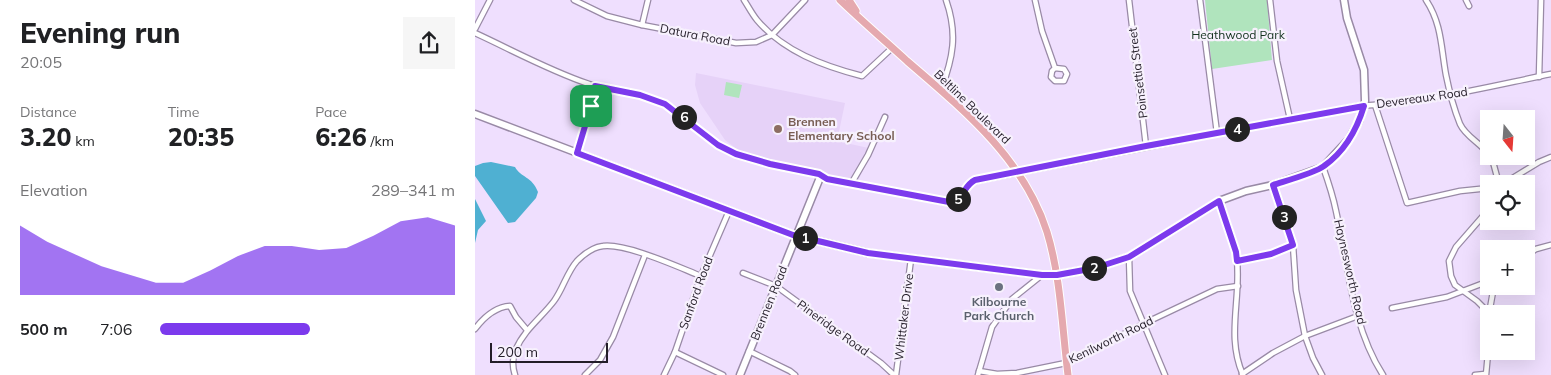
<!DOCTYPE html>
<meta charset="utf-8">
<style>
:root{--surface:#fff;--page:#f6f6f6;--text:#202124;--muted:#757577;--accent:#7c3aed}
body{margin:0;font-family:Mulish,sans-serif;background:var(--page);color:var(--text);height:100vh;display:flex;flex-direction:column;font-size:19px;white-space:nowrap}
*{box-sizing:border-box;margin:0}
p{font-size:16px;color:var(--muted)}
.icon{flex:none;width:28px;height:28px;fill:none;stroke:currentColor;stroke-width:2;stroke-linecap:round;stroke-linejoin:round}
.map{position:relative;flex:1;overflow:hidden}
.details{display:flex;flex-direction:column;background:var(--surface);width:475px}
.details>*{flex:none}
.needle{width:32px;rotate:163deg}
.fabs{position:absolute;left:1005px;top:110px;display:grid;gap:10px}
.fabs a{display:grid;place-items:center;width:55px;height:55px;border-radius:0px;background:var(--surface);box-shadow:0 5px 20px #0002;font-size:25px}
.scale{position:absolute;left:15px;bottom:12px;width:118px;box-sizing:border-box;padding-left:5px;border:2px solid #231d28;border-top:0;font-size:14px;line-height:18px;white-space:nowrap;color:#231d28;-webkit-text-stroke:4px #f7f1fd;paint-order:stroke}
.pin{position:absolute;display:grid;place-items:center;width:42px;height:42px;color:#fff;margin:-21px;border-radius:10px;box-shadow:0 2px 8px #0006}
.km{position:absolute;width:25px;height:25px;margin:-12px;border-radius:50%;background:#222;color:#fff;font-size:14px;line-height:25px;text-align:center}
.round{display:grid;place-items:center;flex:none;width:52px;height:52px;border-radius:0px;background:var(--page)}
.overview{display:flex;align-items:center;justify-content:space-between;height:85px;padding:0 20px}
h1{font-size:28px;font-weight:800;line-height:38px}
.figures{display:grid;grid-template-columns:repeat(3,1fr);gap:8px;height:85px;padding:5px 20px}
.figures div{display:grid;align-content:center}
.figures b{font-size:25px;font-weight:800}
.figures small{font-size:14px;font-weight:400}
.figures p{font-size:14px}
.chart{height:140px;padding:10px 20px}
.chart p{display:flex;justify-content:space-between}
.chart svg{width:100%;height:90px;margin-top:5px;fill:var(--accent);opacity:.7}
ul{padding:0 20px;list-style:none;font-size:16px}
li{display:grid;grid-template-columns:80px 60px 1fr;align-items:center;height:38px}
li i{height:12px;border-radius:6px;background:var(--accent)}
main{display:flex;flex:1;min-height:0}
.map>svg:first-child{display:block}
.built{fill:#e6d2f8}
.green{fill:#b0e4bd}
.water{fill:#4fb0d2}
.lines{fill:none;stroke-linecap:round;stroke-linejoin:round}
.street-casing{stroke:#998aa6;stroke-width:7}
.secondary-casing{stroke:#998aa6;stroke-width:9}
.primary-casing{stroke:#fff;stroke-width:9}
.street{stroke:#fff;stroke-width:4.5}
.secondary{stroke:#fff;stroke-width:6}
.primary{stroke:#e5a9af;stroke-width:7}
.route-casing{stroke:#fff;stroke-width:10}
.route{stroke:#7c3aed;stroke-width:6}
.education-dot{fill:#8d6e63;stroke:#f7f1fd;stroke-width:2}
.worship-dot{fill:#6b7280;stroke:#f7f1fd;stroke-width:2}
.labels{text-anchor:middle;stroke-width:4.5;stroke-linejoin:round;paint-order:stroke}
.street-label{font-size:12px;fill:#231d28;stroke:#f7f1fd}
.park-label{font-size:12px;fill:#13321e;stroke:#f7f1fd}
.education-label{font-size:12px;font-weight:bold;fill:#785e54;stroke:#f7f1fd;text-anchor:start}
.worship-label{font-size:12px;font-weight:bold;fill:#5b616d;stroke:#f7f1fd}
</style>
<main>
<section class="details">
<div class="overview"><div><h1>Evening run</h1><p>20:05</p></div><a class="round"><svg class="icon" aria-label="share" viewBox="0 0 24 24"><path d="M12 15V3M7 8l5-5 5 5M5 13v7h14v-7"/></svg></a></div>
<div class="figures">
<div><p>Distance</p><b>3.20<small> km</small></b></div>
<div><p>Time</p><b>20:35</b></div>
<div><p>Pace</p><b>6:26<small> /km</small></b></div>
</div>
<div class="chart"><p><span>Elevation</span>289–341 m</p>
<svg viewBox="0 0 160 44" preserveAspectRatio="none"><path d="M0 44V10L10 18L20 24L30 30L40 34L50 38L60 38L70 32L80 25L90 20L100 20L110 22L120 21L130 15L140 8L150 6L160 10V44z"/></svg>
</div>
<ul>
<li><b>500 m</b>7:06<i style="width:51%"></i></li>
</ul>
</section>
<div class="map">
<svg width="1076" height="375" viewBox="0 0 1076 375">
<rect width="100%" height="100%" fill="#efdffe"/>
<polygon class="built" points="221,73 370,103 362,141 398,149 382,183 354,177 345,171 274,156 263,150 250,140 225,103 220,85"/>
<g class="green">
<polygon points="730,0 792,0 797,60 737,69"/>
<polygon points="251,82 267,85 264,98 249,95"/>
</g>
<g class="water">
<path d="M 16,162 L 40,167 C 46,178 57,176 63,192 L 61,198 L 40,222 L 33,223 L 0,176 L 0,166 L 8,163 Z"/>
<polygon points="0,199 11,221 3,230 0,243"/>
</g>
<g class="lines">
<g class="street-casing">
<g id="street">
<polyline points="99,0 132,16 167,25 261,43 281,42 297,35 330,0"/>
<path d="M 269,0 C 273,6 277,14 282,20 C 308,51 348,66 387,76 L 417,48"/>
<polyline points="560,0 567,31 580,68 577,71 576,77 580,81 589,81 592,74 589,69 580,68"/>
<polyline points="654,0 671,146"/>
<polyline points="725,0 742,133"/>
<polyline points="795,0 802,61 815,119"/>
<path d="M 951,0 C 967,24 966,48 971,75 C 974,90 979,109 985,124 C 991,137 1006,143 1014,155"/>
<polyline points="991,0 994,6"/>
<polyline points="167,25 173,0"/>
<polyline points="0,29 15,0"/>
<path d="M 0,33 C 37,50 75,71 114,84 C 136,92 161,92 184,101 C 213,113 231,143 261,154 C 291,166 324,166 352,179 L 474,203 C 490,199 488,186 500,181 L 883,106 C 949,103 1012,87 1076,74"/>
<polyline points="1064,77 1066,0"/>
<path d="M 466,90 C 478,58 483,34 471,0"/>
<polyline points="900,105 932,203 985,191 1014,188"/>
<polyline points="102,153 116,106 120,86"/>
<polyline points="1014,156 1018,162 1024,184"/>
<path d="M 848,167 C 853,181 858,196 861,211 C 873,265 877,327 908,375"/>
<polyline points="376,184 393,155 410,117"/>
<polyline points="1028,184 1064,162 1076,157"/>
<polyline points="798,185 818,245 821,290 830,336 838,358 847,375"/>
<path d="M 744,201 C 751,220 760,241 762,260 C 766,300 751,337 768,375"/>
<polyline points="1014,204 1008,216 981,247 974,261 976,276 980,285 1002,301 1014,313"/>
<polyline points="1051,256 1061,249 1076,245"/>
<polyline points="654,257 655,291 690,375"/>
<polyline points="762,261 796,254 818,245"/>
<polyline points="268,273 301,286 406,363 419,375"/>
<polyline points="917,308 972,297 1014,281"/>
<polyline points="1014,314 1019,286"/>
<path d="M 0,329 C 9,317 20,307 35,306 L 41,317 L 52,330"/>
<polyline points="274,351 315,371 320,375"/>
<polyline points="200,352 248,375"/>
<polyline points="504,371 522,374 542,373 591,363 668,324 742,289 763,286"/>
<polyline points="767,374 798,353 830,336 883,316"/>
<path d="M 40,375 C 37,366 37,358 41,349 C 49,330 67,317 79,301 C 88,289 92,272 102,261 C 109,254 118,247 128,246 C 151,243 203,267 226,276"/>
<polyline points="110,375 125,360 138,337 170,255"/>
<polyline points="189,375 200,352 226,276 254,211"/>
<polyline points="421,375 436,259"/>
<polyline points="503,375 517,327 537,299 567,275"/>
<polyline points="1000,375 1010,374"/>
<polyline points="1011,375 1014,342"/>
</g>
</g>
<g class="secondary-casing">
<g id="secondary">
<polyline points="0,114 318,235 393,253 567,275 582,275 620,268 654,257 744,201 771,191 798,185 848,167 874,139 884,121 890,101 889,70 872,18 869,0"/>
<polyline points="265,375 346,175"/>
</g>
</g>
<g class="primary-casing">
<g id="primary">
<path d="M 365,0 C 387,21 410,41 432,61 C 489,110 549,159 572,232 C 586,278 587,328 593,375"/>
<polyline points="374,0 381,11"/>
</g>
</g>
<use href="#street" class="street"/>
<use href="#secondary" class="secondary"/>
<use href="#primary" class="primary"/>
</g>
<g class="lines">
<g class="route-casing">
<path id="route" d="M 120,86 L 165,95 L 190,104 L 243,145 L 261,154 L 295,164 L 344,174 L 352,179 L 474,202 C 490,199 488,186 500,180 L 671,146 L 889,106 C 882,129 869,152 849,166 C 840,173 810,181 798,185 L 818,245 L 796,254 L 762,261 L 761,252 L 744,201 L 654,257 L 620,268 L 582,275 L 567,275 L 393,253 L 318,235 L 102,153 L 116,106 Z"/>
</g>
<use href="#route" class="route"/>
</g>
<circle class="education-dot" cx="303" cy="129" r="5"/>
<circle class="worship-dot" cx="524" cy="287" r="5"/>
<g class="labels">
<g class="street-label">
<text transform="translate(220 35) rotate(11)" y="4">Datura Road</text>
<text transform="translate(663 73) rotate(-97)" y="4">Poinsettia Street</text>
<text transform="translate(947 98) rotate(-8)" y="4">Devereaux Road</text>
<text transform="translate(497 107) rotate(44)" y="4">Beltline Boulevard</text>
<text transform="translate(875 272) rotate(77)" y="4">Haynesworth Road</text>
<text transform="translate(221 293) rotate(-70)" y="4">Sanford Road</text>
<text transform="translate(294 303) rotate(-68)" y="4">Brennen Road</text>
<text transform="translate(429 317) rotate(-83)" y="4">Whittaker Drive</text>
<text transform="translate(358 328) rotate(36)" y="4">Pineridge Road</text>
<text transform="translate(636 340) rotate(-26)" y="4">Kenilworth Road</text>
</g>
<g class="park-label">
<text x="763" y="39">Heathwood Park</text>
</g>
<g class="education-label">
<text x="313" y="126">Brennen<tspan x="313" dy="14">Elementary School</tspan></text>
</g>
<g class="worship-label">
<text x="524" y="306">Kilbourne<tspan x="524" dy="14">Park Church</tspan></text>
</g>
</g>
</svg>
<div class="fabs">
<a><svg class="needle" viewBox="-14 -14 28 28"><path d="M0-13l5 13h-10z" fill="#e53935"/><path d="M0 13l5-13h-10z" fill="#757577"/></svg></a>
<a><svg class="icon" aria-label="locate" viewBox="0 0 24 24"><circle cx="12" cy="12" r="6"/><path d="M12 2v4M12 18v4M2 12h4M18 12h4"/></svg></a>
<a>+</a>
<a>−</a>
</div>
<div class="scale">200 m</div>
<div class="pin" style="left:116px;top:106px;background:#1e9e55"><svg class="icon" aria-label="arrive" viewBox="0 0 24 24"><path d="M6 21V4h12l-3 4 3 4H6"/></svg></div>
<b class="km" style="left:330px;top:238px">1</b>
<b class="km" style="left:619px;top:268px">2</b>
<b class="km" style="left:809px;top:217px">3</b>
<b class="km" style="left:762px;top:129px">4</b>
<b class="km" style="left:483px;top:199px">5</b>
<b class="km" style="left:209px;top:117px">6</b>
</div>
</main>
